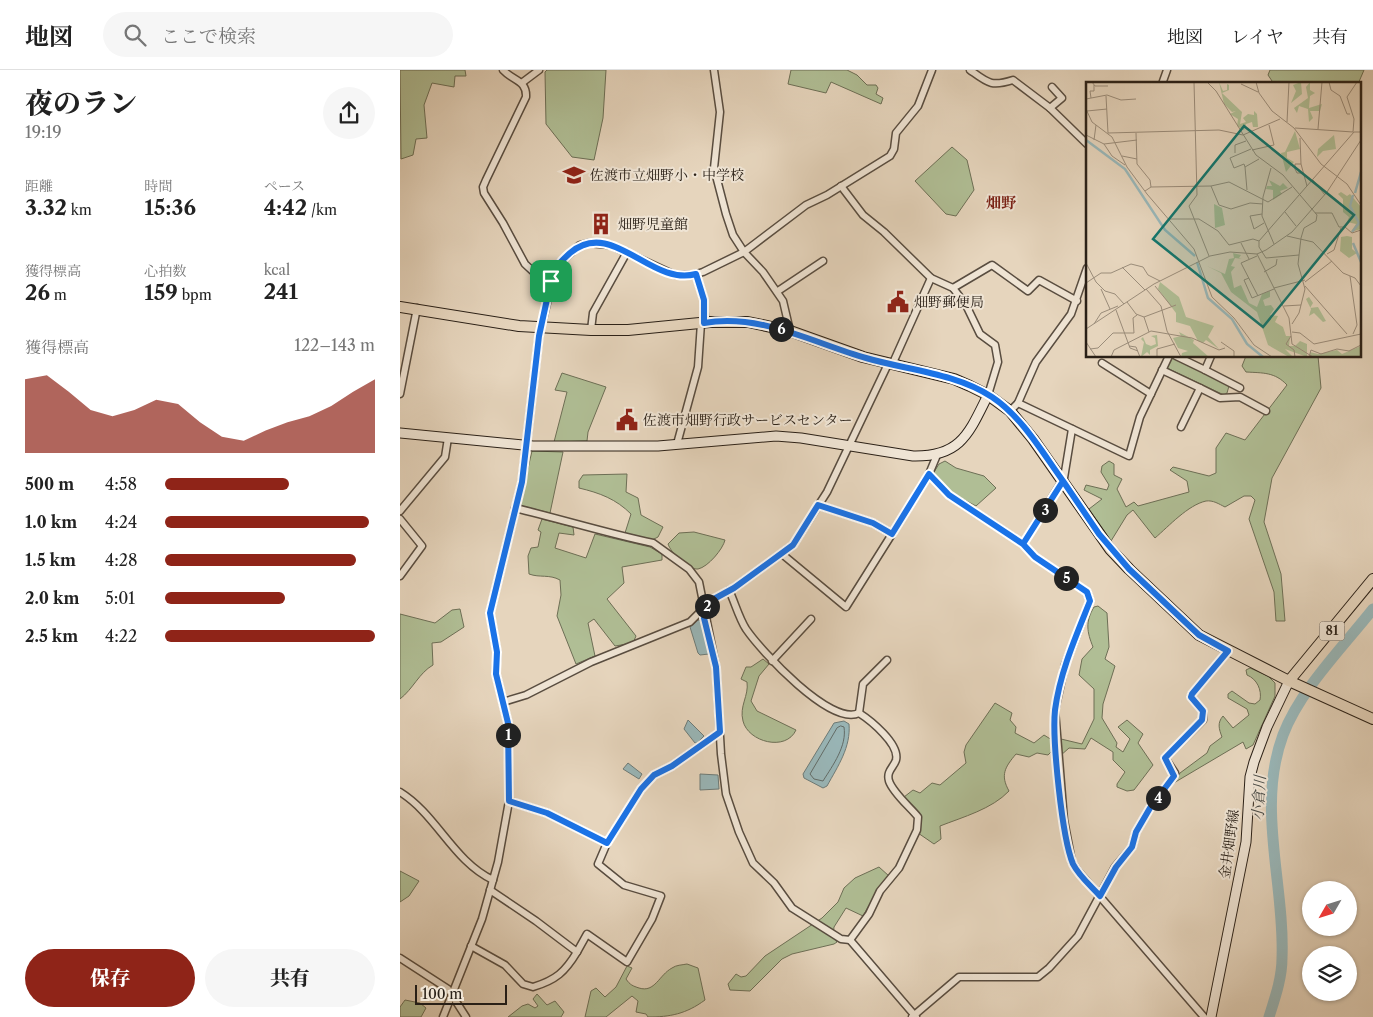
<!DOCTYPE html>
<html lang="ja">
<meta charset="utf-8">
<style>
:root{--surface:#fff;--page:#f6f6f6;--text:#222;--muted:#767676;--line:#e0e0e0;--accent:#8f2418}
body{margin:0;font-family:"Libre Caslon Text","Noto Serif JP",serif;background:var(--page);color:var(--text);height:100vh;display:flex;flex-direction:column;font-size:19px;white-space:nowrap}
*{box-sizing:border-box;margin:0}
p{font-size:16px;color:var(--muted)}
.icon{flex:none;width:28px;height:28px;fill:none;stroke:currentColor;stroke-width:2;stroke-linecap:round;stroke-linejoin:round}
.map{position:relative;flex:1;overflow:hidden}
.panel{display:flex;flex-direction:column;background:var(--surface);width:400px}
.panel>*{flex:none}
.needle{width:32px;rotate:231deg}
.buttons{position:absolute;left:902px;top:811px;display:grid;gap:10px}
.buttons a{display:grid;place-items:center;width:55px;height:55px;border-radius:50%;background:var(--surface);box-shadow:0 1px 4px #0004;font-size:25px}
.scale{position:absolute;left:15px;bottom:12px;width:92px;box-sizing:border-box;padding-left:5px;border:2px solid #2a2017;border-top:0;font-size:14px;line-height:18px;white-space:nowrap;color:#2a2017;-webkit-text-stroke:4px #efe4d4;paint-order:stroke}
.pin{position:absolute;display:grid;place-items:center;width:42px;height:42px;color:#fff;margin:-21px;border-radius:10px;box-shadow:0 2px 8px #0006}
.km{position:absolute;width:25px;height:25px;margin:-12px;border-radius:50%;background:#222;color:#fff;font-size:14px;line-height:25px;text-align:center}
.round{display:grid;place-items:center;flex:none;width:52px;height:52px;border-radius:26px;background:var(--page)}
.headline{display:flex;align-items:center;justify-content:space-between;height:85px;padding:0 25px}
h1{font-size:28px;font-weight:800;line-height:38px}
.metrics{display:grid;grid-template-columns:repeat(3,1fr);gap:8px;height:85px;padding:5px 25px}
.metrics div{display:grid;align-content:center}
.metrics b{font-size:21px;font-weight:800}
.metrics small{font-size:14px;font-weight:400}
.metrics p{font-size:14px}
.chart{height:140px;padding:10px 25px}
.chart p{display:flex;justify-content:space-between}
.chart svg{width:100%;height:90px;margin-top:5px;fill:var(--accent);opacity:.7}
.button{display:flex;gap:10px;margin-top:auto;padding:10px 25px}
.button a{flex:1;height:58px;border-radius:30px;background:var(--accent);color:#fff;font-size:20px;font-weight:800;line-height:58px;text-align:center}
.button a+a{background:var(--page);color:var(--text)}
ul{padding:0 25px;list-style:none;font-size:16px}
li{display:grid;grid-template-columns:80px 60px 1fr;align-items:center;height:38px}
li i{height:12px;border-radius:6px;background:var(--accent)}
header{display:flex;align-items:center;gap:30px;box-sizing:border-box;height:70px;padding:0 25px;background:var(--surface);border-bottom:1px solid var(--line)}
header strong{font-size:24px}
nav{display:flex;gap:28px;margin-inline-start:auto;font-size:18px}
.search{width:350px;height:45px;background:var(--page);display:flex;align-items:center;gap:12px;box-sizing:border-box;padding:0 18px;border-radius:28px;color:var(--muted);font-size:19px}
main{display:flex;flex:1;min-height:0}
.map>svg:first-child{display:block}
.green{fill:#b0be95;stroke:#6d6f56}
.water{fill:#99b7b9;stroke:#6d7b78}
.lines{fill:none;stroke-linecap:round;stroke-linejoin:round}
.shore{stroke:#626c68;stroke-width:1}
.river{stroke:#99b7b9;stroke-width:11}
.street-casing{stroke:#594d40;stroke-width:9}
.secondary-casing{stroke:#2a2017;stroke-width:11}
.primary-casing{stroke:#2a2017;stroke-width:12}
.street{stroke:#efe4d4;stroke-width:6}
.secondary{stroke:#efe4d4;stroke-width:9}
.primary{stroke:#e6d5bd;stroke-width:10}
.route-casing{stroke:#fff;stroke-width:10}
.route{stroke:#1a73e8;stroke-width:6}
.labels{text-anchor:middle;stroke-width:4;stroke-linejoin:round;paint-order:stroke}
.shield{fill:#efe4d4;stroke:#655b50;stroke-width:1}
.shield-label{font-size:12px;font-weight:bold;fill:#2a2017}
.poi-label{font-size:14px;fill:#2a2017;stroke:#efe4d4;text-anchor:start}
.street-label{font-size:14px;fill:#2a2017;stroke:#efe4d4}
.neighbourhood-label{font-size:15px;font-weight:bold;fill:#7a1f14;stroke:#efe4d4}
.water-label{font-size:15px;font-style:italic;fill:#4b4d48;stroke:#efe4d4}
.inset-river{fill:none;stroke:#99b7b9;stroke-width:2.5}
.inset-road{fill:none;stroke:#9b8d7b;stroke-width:1}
.view{fill:#0f766e;fill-opacity:0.15;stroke:#0f766e;stroke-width:2.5}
.inset-edge{fill:none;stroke:#2a2017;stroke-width:2.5}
</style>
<header>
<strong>地図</strong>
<div class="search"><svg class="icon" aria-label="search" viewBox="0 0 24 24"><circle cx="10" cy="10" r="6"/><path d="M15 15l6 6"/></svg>ここで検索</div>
<nav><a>地図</a><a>レイヤ</a><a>共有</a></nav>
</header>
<main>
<section class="panel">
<div class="headline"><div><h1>夜のラン</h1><p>19:19</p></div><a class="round"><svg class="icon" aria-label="share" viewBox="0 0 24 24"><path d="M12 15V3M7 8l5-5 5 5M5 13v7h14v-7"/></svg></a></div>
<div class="metrics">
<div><p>距離</p><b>3.32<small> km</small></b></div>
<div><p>時間</p><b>15:36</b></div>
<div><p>ペース</p><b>4:42<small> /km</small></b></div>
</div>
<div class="metrics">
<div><p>獲得標高</p><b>26<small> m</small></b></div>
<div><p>心拍数</p><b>159<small> bpm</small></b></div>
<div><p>kcal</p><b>241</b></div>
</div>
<div class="chart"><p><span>獲得標高</span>122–143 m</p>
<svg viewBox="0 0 160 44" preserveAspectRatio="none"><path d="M0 44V8L10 6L20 14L30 23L40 26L50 23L60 18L70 20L80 29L90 36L100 38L110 33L120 29L130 26L140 21L150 14L160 8V44z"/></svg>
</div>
<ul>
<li><b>500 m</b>4:58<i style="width:59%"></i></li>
<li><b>1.0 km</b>4:24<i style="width:97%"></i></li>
<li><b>1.5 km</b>4:28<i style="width:91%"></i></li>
<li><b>2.0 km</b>5:01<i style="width:57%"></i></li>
<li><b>2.5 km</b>4:22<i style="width:100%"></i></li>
</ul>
<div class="button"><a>保存</a><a>共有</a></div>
</section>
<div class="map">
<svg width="973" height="947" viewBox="0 0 973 947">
<rect width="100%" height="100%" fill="#e6d5bd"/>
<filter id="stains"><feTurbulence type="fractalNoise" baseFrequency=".004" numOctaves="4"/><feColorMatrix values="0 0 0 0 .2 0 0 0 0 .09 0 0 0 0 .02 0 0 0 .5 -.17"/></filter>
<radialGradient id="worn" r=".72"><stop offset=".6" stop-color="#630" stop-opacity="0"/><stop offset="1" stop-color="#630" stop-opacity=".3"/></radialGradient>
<g class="green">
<polygon points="0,0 65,0 66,6 55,6 54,17 32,13 24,35 27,68 16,69 13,85 1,89"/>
<polygon points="147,0 206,0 203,48 194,90 172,87 146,54 145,2"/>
<polygon points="391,0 447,0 457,5 467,15 476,15 478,18 476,24 483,28 481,34 431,12 426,23 388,14"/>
<polygon points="870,0 964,0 958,14 874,14 868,5"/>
<polygon points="552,77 567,90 574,120 556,146 546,144 515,111"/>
<path d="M 846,286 L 918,286 L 921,318 L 872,408 L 864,452 L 881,504 L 885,551 L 876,551 L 874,522 L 849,449 L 855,430 L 851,426 L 844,426 L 825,437 C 819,434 813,430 806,431 C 788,435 769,456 755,468 L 733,440 L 727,445 L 711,471 L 689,439 L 702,429 L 684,420 L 686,415 L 707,420 L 709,415 L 701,402 L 702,396 L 709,391 L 714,394 L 714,405 L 722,409 L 717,419 L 726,437 L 734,432 L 738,436 L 789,422 L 787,411 L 770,400 L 773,397 L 809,406 L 816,403 L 816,378 L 826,363 L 845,370 L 887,315 C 875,302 863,303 846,302 L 842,296 Z"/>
<polygon points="771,288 777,288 829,316 827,323 824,325 767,298"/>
<polygon points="162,303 206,317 188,362 187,371 154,372 167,322 155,320"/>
<polygon points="132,381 163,382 150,443 122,436 120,433"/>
<path d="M 545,391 L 556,398 L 584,406 L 596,418 L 576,436 C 561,428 540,419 534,402 L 539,394 Z"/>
<path d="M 227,404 L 226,422 L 238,428 L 241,445 L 263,457 L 258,467 L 252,470 L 225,463 L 231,444 C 216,429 200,423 179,418 L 179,411 L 183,405 Z"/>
<path d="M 142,449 L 173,457 L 174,465 L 159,463 L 155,478 L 186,488 L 195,464 L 250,477 L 262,484 L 262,490 L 222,497 L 224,513 L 207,529 L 236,566 L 233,573 L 215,576 L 194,549 L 188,553 L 195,586 L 176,594 L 157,546 L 161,525 L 160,510 C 149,504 140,508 129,504 L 128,486 L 131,478 L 138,477 L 141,462 L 138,460 Z"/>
<path d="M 294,462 L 325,470 C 323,479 308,497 298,499 C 288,500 271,483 268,474 L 279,463 Z"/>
<path d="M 698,536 L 707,543 L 709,577 L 705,589 L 715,596 L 703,634 L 702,648 L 717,673 L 716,677 L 723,682 L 730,669 L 718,657 L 727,650 L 743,664 L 738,673 L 753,695 L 734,720 L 727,721 L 717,717 L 717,714 L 725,702 L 713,690 L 713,682 L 691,668 L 685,679 L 669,678 L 660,686 L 661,669 L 682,674 L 694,649 L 694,619 L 679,605 L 682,589 L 693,577 C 687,562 685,552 694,537 Z"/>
<path d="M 60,539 L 64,557 L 41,572 L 32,573 L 33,595 C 19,603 13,619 0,629 L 0,544 L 35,553 L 52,540 Z"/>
<path d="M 363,589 L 369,594 L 359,606 L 351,631 L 357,641 L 396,660 C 386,682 348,672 343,651 C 339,636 349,626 347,612 L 341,609 L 346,597 L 351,597 Z"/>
<path d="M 850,598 L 868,606 L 875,613 L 875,626 L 853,675 L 846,679 L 843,672 L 772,714 L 780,703 L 807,683 L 810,676 L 822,667 C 819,659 817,653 823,646 L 833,658 L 849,645 L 847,639 L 828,628 L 828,624 L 832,621 L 849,633 L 855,634 L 860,630 C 862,620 857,609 847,605 L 846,600 Z"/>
<path d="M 595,633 L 612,643 L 610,650 L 616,657 L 615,663 L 634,673 L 644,665 L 652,670 L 653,680 L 648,685 L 637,683 L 629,687 L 616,684 C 605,697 600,705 609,721 C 592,739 563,747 540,756 L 541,769 L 534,774 L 518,763 L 521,748 L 504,727 L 513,720 L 520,723 L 532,713 L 540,715 L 566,693 L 564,682 L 566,675 Z"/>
<polygon points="479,797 489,806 480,816 463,846 446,838 434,857 433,867 437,872 434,874 392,884 382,889 350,921 330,920 328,914 336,904 341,907 346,906 365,886 422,848 438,832 444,818 455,808"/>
<polygon points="0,801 19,811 9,826 0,832"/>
<path d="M 287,894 L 298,898 L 305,930 C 286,944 270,947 248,947 L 246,944 L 236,942 L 238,931 L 232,926 L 206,947 L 185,947 L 191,921 L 196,918 L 205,927 L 216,917 L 227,896 L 232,898 L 226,909 C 230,915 233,916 239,918 C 255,923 259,905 272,898 C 276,895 282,895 287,894 Z"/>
<polygon points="137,924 147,935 155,931 164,942 161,947 108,947 122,936 128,934 135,938 138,936 133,929"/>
<polygon points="5,930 20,933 26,938 21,947 0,947 0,937"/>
</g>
<g class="water">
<polygon points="298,550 303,551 309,584 300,585 298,583 290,557"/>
<polygon points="288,650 304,666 297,673 295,673 284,659"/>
<path d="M 444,651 L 449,654 C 451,677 438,696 427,716 L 423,718 L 404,708 L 403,704 L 434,653 Z"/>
<polygon points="228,693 242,704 239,709 223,699"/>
<polygon points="300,704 318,705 319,719 300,720"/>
</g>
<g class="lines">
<path class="shore" d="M 441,656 L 444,657 C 447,676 433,695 423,711 L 414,709 L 410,704 L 437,658 Z"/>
<path class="river" d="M 869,947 C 875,928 882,908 882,888 C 885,814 856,738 883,665 C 900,620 943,577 973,539"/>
<g class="street-casing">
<g id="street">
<path d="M 103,0 C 113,11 127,10 126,27 L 86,110 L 83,117 L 84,123 L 103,153 L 125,194 L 139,207 L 151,211"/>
<polyline points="314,0 320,42 314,98 326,144 333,165 344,182 363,202 383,231 390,261"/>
<path d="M 570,0 C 588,13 591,17 613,10 L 650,38 L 687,74"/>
<polyline points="123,12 139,0"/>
<polyline points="762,14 767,0"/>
<polyline points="650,38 662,28 652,17"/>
<polyline points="441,116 463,145 484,162 531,208 553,218 566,235 580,264 595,275 598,292 588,325"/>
<polyline points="296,204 304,230 305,253"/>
<polyline points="553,218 592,195 628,221 639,210 677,231"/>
<polyline points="378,221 423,191"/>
<polyline points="191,260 193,243 227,182"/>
<polyline points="776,286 805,300 811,286"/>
<polyline points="702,293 751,324"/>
<polyline points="492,295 531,208"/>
<polyline points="762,300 800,318 781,357"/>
<polyline points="805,300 840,318"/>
<polyline points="800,318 820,328 840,327 866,341"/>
<polyline points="0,324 17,238"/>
<polyline points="618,333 729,386 740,347 769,286"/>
<polyline points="610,341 618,333 636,292 671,244 687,198"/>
<polyline points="277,374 298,297 301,253"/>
<polyline points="537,385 529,404 549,425 623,474 635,487 687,522 690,531 665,595 655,640 664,750 672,792 677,800 804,947"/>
<path d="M 115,438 C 161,449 206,463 253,473 L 289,499 L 299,512 L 316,597 L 321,684 L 326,724 L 339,762 L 353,793 L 374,813 L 392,838 L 441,869 L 450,870"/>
<polyline points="0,441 45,387 48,368"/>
<polyline points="0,449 22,476 0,506"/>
<polyline points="492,464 529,404"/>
<polyline points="623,474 664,408 672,359"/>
<polyline points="382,484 446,537 492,464 473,453 418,435"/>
<path d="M 329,520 C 335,533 339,548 346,559 C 361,581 431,657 459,643 C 470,650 500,674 496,690 C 494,697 486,701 489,711 C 493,723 510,737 518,747 L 517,760 L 499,798 L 480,821 L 469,844 L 450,870"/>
<polyline points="372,591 411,549"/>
<polyline points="103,632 126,625 191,592 290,552 312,530 334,518 393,475 427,422 488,294"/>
<polyline points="459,643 463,614 487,590"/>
<path d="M 0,722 C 37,745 53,791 93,810"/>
<polyline points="109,731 147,743 207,773 241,719 254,705 272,696 320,662"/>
<polyline points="90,820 136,851 177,882 187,864 227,892 252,849 261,826 224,815 198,794 207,773"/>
<polyline points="450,870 516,947"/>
<path d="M 71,876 L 105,895 L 123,914 L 133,917 C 156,910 165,902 177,882"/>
<polyline points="0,888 48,919 66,947"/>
<polyline points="43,947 82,849 98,792 109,731 108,653 96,604 97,582 90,543 122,412 139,266 156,196 180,175 188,173 210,175 275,205 293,205 303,202 344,182 406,135 427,125 490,86 494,79 496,63 518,36 532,0"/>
<polyline points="512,947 559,907 638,907 649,898 678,866 715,797 732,777 736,762 750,738 774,706 775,703 765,688 803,650 803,641 791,627 792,624 828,581"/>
</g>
</g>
<g class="secondary-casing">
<g id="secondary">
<path d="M 0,363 L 133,376 L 258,376 L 376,366 L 401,368 L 513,386 C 561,387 569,363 588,325"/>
<polyline points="811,947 846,772 850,707 854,692 867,657 889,611"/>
</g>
</g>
<g class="primary-casing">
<g id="primary">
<polyline points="0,237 119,256 191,260 228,260 310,252 348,252 390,261 463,287 554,309 570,316 588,325 610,341 633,369 710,479 729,499 799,565 889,611 973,649"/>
<polyline points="889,611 973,509"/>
</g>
</g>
<use href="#street" class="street"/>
<use href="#secondary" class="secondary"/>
<use href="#primary" class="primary"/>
</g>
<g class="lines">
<g class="route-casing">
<path id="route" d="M 151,211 L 139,266 L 122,412 L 90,543 L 97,582 L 96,604 L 108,653 L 109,731 L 147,743 L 207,773 L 241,719 L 254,705 L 272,696 L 320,662 L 316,597 L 304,548 L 305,538 L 312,530 L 334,518 L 393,475 L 418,435 L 473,453 L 492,464 L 529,404 L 549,425 L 623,474 L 663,411 L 699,464 L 729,499 L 799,565 L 828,581 L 792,624 L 791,627 L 803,641 L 802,650 L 765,688 L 774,706 L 750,738 L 736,762 L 732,777 L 716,797 L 700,826 C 691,816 679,806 673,794 C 662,768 652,669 655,640 C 660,602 676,566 690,531 L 687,522 L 635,487 L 623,474 L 663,411 C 642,382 622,347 592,327 C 555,303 507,300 466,288 C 413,273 361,243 304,253 L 304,230 L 296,204 C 251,217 212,147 170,183 C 159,193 155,197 151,211"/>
</g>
<use href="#route" class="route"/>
</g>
<defs>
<g id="school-bare" transform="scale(1.725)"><path d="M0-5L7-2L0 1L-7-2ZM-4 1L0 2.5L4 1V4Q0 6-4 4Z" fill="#8f2418" stroke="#efe4d4" stroke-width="2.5" paint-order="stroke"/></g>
<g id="building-bare" transform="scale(1.725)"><path d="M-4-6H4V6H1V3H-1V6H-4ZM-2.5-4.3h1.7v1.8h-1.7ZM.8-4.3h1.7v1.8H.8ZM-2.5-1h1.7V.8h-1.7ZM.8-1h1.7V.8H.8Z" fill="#8f2418" stroke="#efe4d4" stroke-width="2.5" paint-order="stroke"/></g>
<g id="civic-bare" transform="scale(1.725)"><path d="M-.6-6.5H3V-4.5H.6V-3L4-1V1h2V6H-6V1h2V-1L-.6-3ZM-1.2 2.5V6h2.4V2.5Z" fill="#8f2418" stroke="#efe4d4" stroke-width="2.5" paint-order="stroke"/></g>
</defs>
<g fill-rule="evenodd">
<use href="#school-bare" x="174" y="105"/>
<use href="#building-bare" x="201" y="154"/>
<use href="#civic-bare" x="498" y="232"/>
<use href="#civic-bare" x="227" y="350"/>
</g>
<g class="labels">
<rect class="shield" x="919.5" y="551.5" width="25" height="19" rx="4"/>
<g class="shield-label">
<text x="932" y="565">81</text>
</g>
<g class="poi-label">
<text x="190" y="110">佐渡市立畑野小・中学校</text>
<text x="218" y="159">畑野児童館</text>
<text x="514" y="237">畑野郵便局</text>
<text x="243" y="355">佐渡市畑野行政サービスセンター</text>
</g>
<g class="street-label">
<text transform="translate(829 774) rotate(-82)" y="5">金井畑野線</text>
</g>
<g class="neighbourhood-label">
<text x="601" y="138">畑野</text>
</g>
<g class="water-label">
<text transform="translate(859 728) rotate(-87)" y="5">小倉川</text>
</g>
</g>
<g transform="translate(686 12)">
<rect width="275" height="275" fill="#e6d5bd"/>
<path d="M 133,0 L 137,9 L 141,8 L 141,2 L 143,3 L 143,8 L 136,11 L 156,30 L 154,42 L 160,40 L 157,36 L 162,32 L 168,33 L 168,29 L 171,32 L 172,45 L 167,45 L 166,40 L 160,42 L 158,48 L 151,44 L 152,37 L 144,32 L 150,29 L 146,30 L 138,22 ZM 215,0 L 216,12 L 205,21 L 210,9 L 207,3 ZM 224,0 L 224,8 L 229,11 L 224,14 L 223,26 L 236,22 L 234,29 L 224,29 L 227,36 L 223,40 L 222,27 L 213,24 L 211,31 L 208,26 L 222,16 L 220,5 ZM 209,49 L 214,67 L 201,70 L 201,76 L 208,80 L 200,90 L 195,71 L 199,70 ZM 248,53 L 250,67 L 237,69 L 231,75 L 232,67 ZM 183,98 L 194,104 L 197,101 L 202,106 L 194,109 L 196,112 L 187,118 L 187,108 L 180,107 L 181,104 L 186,104 ZM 255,110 L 261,114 L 264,112 L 275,125 L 275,147 L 265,150 L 270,142 L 261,140 L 263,135 L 257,130 L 257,117 L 252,112 ZM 128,122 L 136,126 L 139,143 L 129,146 ZM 261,154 L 266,155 L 266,167 L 271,171 L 263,176 L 254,169 L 255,155 ZM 147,171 L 155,173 L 153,176 L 156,177 L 149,176 L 145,184 L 149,185 L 145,190 L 148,206 L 155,203 L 163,221 L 171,225 L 176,212 L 184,209 L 184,215 L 177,218 L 179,224 L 185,223 L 188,227 L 184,233 L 192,234 L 189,240 L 197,245 L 200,254 L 204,254 L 203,264 L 209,264 L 214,259 L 221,262 L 221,275 L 199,267 L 207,275 L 203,275 L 182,263 L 171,230 L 145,210 L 135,191 L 121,184 L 139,192 L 143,177 L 148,176 ZM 74,200 L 93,215 L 100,235 L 128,244 L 122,255 L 133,267 L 120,258 L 117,261 L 112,259 L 104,244 L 90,240 L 90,231 L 72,207 ZM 223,215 L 227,221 L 224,226 L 232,225 L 240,239 L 237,240 L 228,231 L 223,234 L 225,227 L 220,217 ZM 93,250 L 108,258 L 107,261 L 123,275 L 95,275 L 96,271 L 102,269 L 92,266 L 87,256 L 95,254 ZM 71,253 L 72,264 L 64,268 L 64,273 L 61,270 L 55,275 L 58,260 L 55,257 L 57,255 L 60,262 L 65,264 L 70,262 L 69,256 L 65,254 ZM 275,264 L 275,275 L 224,275 L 224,270 L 232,272 L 251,268 L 256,272 Z" fill="#b0be95"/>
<path class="inset-river" d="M 0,58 L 39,87 L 79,148 L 109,174M 269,111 L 275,90M 266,150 L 273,141 L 264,124 L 267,113M 267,161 L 275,180M 111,180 L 122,216 L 146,237 L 161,262 L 177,275"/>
<path class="inset-road" d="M 6,0 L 9,4 L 22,4M 23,0 L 54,0M 108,0 L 111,113 L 103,124 L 123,174M 121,0 L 130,9 L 170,73 L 197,93 L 231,133 L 230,139 L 218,146 L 215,156 L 212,182 L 219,207 L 213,231 L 206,242M 135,0 L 159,0M 170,0 L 173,11 L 186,29 L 208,46 L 235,82 L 261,102 L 275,123M 243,0 L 245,8 L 254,14 L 261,32 L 264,32M 155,2 L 172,10M 20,14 L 22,51 L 133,48 L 157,53 L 194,37M 5,16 L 4,9 L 8,9 L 8,3M 0,17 L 21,13 L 35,18 L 50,17M 0,27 L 6,40 L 26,55 L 41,85 L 61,112 L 108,167 L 126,215 L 148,236 L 168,263 L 186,275M 1,29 L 21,27M 201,40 L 203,0M 209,46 L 267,50M 232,47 L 236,0M 267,50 L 268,37 L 261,15 L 271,0M 50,51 L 51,82 L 64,98 L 65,105M 0,53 L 18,62 L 26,74 L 39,83M 214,56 L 215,82 L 221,104M 8,58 L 10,43M 18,62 L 51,58M 166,68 L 188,63 L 183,43M 149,71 L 149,63 L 160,59M 36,74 L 51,77M 215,82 L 209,82 L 209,87 L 211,91 L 217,91M 159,85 L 158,82 L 148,86 L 144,76 L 165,67M 185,86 L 177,115 L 176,134 L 188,162M 227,98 L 239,113M 125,104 L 133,123 L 145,127 L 164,121 L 177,122M 161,108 L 159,85 L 173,77M 59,109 L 65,105 L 125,104 L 143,100 L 182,120 L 206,105M 199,130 L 210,144M 229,131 L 246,131 L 253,145 L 259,145 L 266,151 L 275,148M 176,132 L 164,134 L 168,147 L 178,141M 83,137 L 113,137 L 132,149 L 143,163 L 167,157 L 173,159M 201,154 L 227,160 L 257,191 L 269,196 L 275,204M 155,161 L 163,177M 171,172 L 203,236 L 206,262 L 227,275M 241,172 L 248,168 L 255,146M 213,173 L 180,176 L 173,165 L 173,159 L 268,50 L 275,50M 171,174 L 155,181 L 172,214M 0,181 L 10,200 L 19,209 L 29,212 L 38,222M 36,185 L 59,208M 178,190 L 190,183 L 191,177M 264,194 L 271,243 L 267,252M 163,196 L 158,198 L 166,216 L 188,207M 219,200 L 246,179M 0,201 L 15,191 L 25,191 L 45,182 L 57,185 L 62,193 L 74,199M 69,204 L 86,225M 219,204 L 261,252M 188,206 L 219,198M 15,207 L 24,227M 60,207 L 75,224 L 81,249 L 95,275M 41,220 L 50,232 L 58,235 L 90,223M 198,224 L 215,223M 30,228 L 44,266 L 52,269M 58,235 L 63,250M 8,242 L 15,231 L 32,224M 0,247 L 68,202 L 124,174 L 144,170 L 171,172 L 180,168 L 206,150 L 241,110 L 275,58M 206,250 L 214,251 L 228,262 L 275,252M 205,254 L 200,262 L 208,268 L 209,275M 0,260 L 10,275M 135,260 L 148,269 L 148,275M 43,264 L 50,265 L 54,275M 4,267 L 12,266 L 27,251 L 48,251 L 47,236 L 51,233M 25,275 L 28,268 L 65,249 L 106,256 L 133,268 L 139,266M 71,275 L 71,267 L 89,262M 223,275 L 225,268 L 235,272 L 251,267 L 263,269 L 275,263"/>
<path class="view" d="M 158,44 L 268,133 L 177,245 L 67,157 Z"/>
<rect width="275" height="275" class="inset-edge"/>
</g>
<rect width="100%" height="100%" filter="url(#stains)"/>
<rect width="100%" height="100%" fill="url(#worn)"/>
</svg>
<div class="buttons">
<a><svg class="needle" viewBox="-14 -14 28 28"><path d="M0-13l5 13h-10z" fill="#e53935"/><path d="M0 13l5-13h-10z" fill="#767676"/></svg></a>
<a><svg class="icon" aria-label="layers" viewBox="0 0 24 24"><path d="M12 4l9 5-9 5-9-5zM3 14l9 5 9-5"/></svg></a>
</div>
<div class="scale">100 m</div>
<div class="pin" style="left:151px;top:211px;background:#1e9e55"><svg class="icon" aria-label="arrive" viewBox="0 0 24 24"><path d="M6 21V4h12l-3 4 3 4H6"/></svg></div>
<b class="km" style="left:108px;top:665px">1</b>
<b class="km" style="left:307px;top:536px">2</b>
<b class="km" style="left:645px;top:440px">3</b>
<b class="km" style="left:758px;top:728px">4</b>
<b class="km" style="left:666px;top:508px">5</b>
<b class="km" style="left:381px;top:259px">6</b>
</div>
</main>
